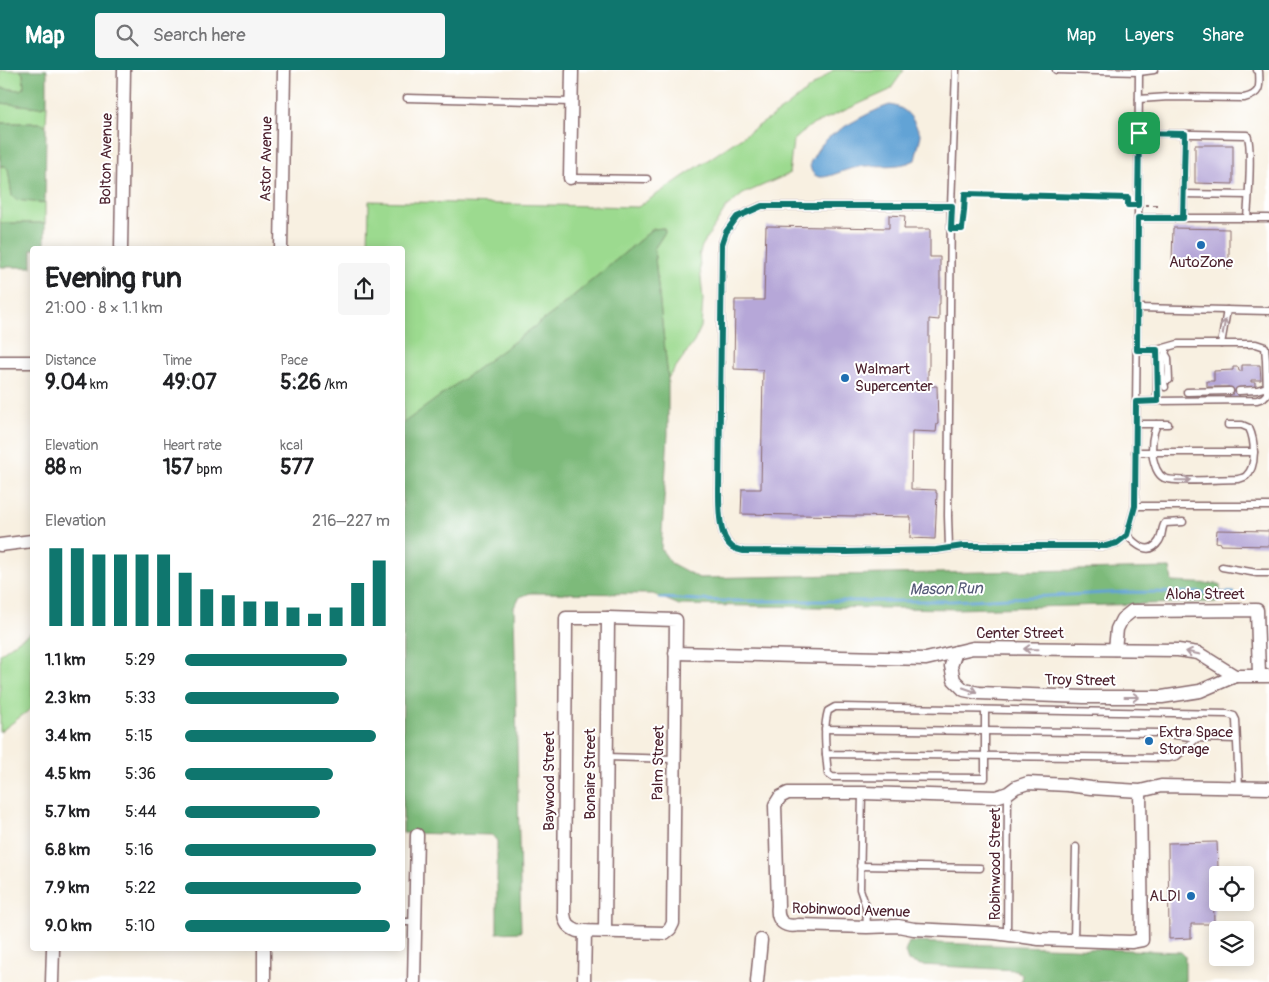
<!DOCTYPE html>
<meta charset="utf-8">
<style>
:root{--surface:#fff;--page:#f6f6f6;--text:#202124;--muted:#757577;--accent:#0f766e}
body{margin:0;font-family:Pangolin,sans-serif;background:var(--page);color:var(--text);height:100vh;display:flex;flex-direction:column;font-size:19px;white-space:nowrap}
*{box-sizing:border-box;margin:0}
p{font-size:16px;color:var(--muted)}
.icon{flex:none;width:28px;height:28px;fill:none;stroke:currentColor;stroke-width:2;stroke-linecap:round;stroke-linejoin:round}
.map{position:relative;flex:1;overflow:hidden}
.details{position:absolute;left:30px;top:176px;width:375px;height:705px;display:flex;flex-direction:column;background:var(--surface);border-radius:5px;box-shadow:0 2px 12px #0003}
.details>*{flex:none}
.buttons{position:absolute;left:1209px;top:796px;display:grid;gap:10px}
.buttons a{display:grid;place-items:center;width:45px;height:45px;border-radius:5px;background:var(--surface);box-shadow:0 2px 12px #0003;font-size:25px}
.pin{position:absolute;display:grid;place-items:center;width:42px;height:42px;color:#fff;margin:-21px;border-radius:10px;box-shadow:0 2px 8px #0006}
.round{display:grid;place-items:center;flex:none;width:52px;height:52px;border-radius:5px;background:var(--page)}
.head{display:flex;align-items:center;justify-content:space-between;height:85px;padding:0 15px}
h1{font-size:28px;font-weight:800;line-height:38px}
.metrics{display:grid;grid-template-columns:repeat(3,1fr);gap:8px;height:85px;padding:5px 15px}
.metrics div{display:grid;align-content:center}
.metrics b{font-size:21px;font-weight:800}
.metrics small{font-size:14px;font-weight:400}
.metrics p{font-size:14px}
.chart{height:140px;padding:10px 15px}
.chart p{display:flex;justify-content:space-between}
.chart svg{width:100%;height:90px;margin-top:5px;stroke:var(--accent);stroke-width:6}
ul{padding:0 15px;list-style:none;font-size:16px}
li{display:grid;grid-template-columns:80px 60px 1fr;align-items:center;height:38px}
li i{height:12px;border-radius:6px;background:var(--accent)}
header{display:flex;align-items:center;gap:30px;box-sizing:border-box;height:70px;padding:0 25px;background:var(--accent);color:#fff}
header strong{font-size:24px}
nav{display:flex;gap:28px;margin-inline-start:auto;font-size:18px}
.search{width:350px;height:45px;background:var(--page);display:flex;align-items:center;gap:12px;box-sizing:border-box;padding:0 18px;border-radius:5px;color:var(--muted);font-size:19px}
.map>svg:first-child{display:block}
.green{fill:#9cda8f;stroke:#737c5d}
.forest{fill:#7dba7a;stroke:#646c52}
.water{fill:#62a3d5;stroke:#566180}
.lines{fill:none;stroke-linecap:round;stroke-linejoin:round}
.stream{stroke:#62a3d5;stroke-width:3}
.building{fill:#b6a7d8}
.lane-casing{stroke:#87686b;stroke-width:9}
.street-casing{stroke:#87686b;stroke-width:15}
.path{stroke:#87686b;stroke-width:2;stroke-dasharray:4 4;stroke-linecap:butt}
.lane{stroke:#fff;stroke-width:6}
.street{stroke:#fff;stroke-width:12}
.oneway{stroke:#ae9aa0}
.route-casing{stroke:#fff;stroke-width:10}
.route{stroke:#0f766e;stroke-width:6}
.poi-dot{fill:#1f6fb2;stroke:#fff;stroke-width:2}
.labels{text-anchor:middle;stroke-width:4;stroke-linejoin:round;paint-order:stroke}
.street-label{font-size:15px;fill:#4a1f2b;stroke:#fff}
.poi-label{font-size:15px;fill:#4a1f2b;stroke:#fff;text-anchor:start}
.water-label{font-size:16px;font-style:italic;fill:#555a77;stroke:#fff}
</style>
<header>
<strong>Map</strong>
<div class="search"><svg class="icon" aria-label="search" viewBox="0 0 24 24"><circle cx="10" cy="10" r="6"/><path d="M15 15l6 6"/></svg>Search here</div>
<nav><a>Map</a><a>Layers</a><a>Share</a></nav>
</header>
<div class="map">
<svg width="1269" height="912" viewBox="0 0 1269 912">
<rect width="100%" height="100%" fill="#fff"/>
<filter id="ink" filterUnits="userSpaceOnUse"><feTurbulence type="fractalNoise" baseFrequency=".02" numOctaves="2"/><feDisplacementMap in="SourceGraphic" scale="10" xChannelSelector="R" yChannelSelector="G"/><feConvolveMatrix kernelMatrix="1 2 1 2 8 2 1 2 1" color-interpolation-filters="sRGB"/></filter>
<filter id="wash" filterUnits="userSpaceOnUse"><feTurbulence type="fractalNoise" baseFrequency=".0096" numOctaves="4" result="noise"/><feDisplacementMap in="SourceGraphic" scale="20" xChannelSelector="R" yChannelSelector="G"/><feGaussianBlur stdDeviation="1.12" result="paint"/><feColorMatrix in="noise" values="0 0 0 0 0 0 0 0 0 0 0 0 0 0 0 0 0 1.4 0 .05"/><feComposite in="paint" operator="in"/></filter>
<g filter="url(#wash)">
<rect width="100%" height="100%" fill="#f8f0e1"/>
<g class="green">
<polygon points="0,0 20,0 23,4 24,17 20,20 0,18"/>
<polygon points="833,0 904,0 890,20 810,56 793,71 789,104 743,124 726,138 702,176 699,186 703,229 701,257 694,272 668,308 654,179 665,162 664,158 653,159 553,243 403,354 402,179 368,179 369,131 638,137 785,38"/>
<polygon points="0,33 40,37 47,35 46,56 42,53 0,53"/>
<polygon points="0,96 5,96 8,98 12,126 40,133 45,132 45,153 0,153"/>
<polygon points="32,562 32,638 0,662 0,584 19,570"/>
</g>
<g class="forest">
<polygon points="20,0 47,0 47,35 40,37 0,33 0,18 20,20 24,17 23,4"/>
<polygon points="0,53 42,53 46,56 45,132 40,133 16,130 12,126 8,99 5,96 0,96"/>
<polygon points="0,153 45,153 45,179 32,179 32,197 0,197"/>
<polygon points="664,158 665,162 654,179 668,308 668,364 661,479 671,493 699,508 1170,498 1172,512 1220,514 1220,532 957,539 679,535 653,524 530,523 520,527 514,537 521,862 497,863 497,771 492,765 403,763 402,354 553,243 653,159"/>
<polygon points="909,872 1181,882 1185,886 1185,912 1021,912 1022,905 1016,900 921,895 908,891 905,882"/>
</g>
<path class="water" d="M 890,35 C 909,38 913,50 921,65 L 915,90 C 900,98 882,95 865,96 C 860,96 855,98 850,99 C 841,101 828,108 820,107 C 812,106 810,99 810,93 C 814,86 817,79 823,73 C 833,61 875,39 890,35 Z"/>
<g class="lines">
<polyline class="stream" points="659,528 722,531 952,531 1126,522 1234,523"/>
</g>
<g id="blocks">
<g class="building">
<polygon points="1195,75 1233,75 1233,114 1195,113"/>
<polygon points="889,145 905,146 904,159 930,159 930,187 940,187 940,234 939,234 939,250 929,249 929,300 928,300 928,316 937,316 938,354 937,354 936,362 912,361 911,419 936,420 936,423 937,423 935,469 910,468 911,447 741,444 742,419 761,419 763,300 734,299 735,230 764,230 766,156 889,158"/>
<polygon points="1173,158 1229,159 1229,200 1221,191 1172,190"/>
<polygon points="1242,295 1260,295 1261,310 1251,310 1251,312 1255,312 1255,318 1239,318 1239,328 1230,329 1229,317 1207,317 1207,311 1214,311 1214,301 1233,300 1233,297 1238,297 1239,301 1242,301"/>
<polygon points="1217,460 1269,461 1269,476 1220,475 1221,473 1216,472"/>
<polygon points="1217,772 1218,797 1213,798 1214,854 1191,854 1191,868 1169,869 1168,773"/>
</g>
</g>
</g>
<g filter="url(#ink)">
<use href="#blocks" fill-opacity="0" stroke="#87686b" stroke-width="1"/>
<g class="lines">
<g class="lane-casing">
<g id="lane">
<path d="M 956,0 L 951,136 L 761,136 L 737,147 L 726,162 L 722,174 L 719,419 C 719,434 718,467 732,477 C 735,479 740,480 743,481 L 847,482 L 937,480 L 963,476 L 1106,476 L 1117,473 L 1127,465 L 1135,436 L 1269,436"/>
<polyline points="1056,0 1139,2 1138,148 1269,148"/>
<polyline points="1139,2 1154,0"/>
<polyline points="407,28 571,32"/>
<path d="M 1139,29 L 1169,27 L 1244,28 C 1261,24 1260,17 1259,1 L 1257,0"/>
<path d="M 1139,63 L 1247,65 C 1253,75 1248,133 1247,148"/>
<polyline points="570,108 647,109"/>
<polyline points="1183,124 1248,125"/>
<polyline points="1183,148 1185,64"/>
<polyline points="1137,238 1269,241"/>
<polyline points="1221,274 1227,240"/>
<polyline points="1137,280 1157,280 1178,274 1256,274 1265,277 1266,290 1267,324 1263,328 1257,330 1157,331 1157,280"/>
<polyline points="1166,281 1165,283 1168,288 1169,310"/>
<path d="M 1165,317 C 1162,306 1160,293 1165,283"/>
<polyline points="1239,321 1257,320 1267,317"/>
<polyline points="1187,322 1230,321"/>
<polyline points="1136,332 1157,331"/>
<polyline points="1136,354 1168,354"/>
<path d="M 1157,354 C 1152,365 1151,376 1153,388 C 1155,396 1157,404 1164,408 C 1175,413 1224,409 1238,409 C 1241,408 1244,408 1246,406 C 1257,397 1255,370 1249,358 L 1242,355 L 1228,355"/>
<polyline points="1135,382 1254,382"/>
<polyline points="1135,436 1138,148"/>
<path d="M 1127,465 C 1135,474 1149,487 1159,471 C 1163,465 1161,458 1165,453 L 1183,452"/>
<polyline points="949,477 948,446 951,136"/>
<polyline points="1222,497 1257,503 1269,503"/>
<polyline points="825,659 1160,663 1197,668"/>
<path d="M 1237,669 L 1197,668 L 1177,686 L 1169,688 L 826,684 C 825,670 824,655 828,641 L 835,637 L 841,637 L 1227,644 L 1234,646 L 1236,650 L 1239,718"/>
<polyline points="826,684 828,704 832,707 985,708 985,640"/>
<polyline points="607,687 674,689"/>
<polyline points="862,723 860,819 866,837 867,857"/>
<polyline points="860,796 980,798"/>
<polyline points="402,852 415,852"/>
<polyline points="1007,865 1008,723"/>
<polyline points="1074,870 1076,777"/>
</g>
</g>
<g class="street-casing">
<g id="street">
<polyline points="570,108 572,0"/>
<polyline points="121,179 124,0"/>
<polyline points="281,179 284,0"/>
<polyline points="0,292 32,292"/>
<polyline points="0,475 32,471"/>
<path d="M 566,548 L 608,548 L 676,550 L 673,853 L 670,859 L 665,863 L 577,861 C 568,857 565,853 564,844 Z"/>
<polyline points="1115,579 1117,559 1122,549 1132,541 1257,540 1259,605"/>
<polyline points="956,582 951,596 954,610 964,620 979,623 1084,627 1162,627 1200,621 1235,606"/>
<polyline points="675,583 926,589 973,578 1178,580 1198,583 1235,606 1269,606"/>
<path d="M 1140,721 L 1142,870 L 1131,872 L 1039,869 L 995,863 L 914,859 L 898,856 L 867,857 L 799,855 C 784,858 776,851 778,836 L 775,735 L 780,727 L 788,723 L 862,723 L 996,727 L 1008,723 L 1016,717 L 1028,713 L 1068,715 L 1091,718 L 1140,721 L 1161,716 L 1269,718"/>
<polyline points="605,861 608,548"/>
<polyline points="52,912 53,879"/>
<polyline points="264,912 264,879"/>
<polyline points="414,912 417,765"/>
<polyline points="584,912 585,861"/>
<polyline points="757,912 761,870"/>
</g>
</g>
<g class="path">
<polyline points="1145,135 1158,135"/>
<polyline points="958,159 962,159 964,141 965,125 1128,128 1128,135 1130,135"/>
</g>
<use href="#lane" class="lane"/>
<use href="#street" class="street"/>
</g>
<defs><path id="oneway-shaft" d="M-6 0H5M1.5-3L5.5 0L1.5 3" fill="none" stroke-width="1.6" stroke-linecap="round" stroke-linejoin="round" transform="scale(1.25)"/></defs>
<g class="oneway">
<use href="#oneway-shaft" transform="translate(1224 257) rotate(-80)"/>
<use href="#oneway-shaft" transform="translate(1183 410) rotate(-1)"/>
<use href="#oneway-shaft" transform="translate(1031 579) rotate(-179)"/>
<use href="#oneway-shaft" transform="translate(1193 583) rotate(-168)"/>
<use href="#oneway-shaft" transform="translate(970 620) rotate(19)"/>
<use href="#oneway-shaft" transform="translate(1132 627)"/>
</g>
</g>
<g class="lines" filter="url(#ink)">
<g class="route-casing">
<path id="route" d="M 1139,63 L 1185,64 L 1183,148 L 1138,148 L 1137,280 L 1157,280 L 1158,331 L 1136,332 L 1135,436 L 1127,465 L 1117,473 L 1106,476 L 963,476 L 936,480 L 847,482 L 743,481 C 740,480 735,479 732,477 C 718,467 719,434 719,419 L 722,174 L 726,162 L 737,147 L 762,136 L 952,136 L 951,159 L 962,159 L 964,141 L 965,124 L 1128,128 L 1128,135 L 1138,135 Z"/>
</g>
<use href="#route" class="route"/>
</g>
<g class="poi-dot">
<circle cx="1201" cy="175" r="5"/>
<circle cx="845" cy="308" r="5"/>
<circle cx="1149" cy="671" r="5"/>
<circle cx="1191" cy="826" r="5"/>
</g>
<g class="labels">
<g class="street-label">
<text transform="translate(106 89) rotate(-89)" y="5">Bolton Avenue</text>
<text transform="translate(266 89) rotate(-89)" y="5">Astor Avenue</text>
<text x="1205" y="529">Aloha Street</text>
<text x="1020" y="568">Center Street</text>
<text transform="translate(1080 610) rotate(1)" y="5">Troy Street</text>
<text transform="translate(658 693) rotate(-89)" y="5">Palm Street</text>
<text transform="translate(590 704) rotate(-90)" y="5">Bonaire Street</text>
<text transform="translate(549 711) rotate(-90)" y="5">Baywood Street</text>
<text transform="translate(995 794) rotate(-90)" y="5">Robinwood Street</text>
<text transform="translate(851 840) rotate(2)" y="5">Robinwood Avenue</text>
</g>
<g class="poi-label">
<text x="1201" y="197" text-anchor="middle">AutoZone</text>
<text x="855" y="304">Walmart<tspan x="855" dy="17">Supercenter</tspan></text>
<text x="1159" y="667">Extra Space<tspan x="1159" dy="17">Storage</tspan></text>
<text x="1181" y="831" text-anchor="end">ALDI</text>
</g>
<g class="water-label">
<text transform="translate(946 518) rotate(-1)" y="6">Mason Run</text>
</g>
</g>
</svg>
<div class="buttons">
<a><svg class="icon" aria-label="locate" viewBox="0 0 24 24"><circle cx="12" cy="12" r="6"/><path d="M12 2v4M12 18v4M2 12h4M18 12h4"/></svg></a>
<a><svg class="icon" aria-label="layers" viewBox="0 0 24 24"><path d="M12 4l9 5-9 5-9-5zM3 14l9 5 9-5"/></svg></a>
</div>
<div class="pin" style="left:1139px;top:63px;background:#1e9e55"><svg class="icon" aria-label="arrive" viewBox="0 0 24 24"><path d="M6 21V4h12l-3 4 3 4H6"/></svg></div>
<section class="details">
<div class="head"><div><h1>Evening run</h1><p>21:00 · 8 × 1.1 km</p></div><a class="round"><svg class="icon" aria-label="share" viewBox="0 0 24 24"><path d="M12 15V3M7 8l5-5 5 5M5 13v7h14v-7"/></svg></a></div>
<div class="metrics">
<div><p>Distance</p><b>9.04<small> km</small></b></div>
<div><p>Time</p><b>49:07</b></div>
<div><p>Pace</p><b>5:26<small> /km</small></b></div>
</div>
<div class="metrics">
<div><p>Elevation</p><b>88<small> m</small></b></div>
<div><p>Heart rate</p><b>157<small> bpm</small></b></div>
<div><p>kcal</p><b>577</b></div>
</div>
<div class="chart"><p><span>Elevation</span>216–227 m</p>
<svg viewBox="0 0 160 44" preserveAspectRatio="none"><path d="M5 44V6M15 44V6M25 44V9M35 44V9M45 44V9M55 44V9M65 44V18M75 44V26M85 44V29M95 44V32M105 44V32M115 44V35M125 44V38M135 44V35M145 44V23M155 44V12"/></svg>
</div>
<ul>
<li><b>1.1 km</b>5:29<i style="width:79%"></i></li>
<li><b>2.3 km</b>5:33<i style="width:75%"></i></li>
<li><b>3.4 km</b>5:15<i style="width:93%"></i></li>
<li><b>4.5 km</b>5:36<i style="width:72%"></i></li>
<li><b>5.7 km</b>5:44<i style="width:66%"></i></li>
<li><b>6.8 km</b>5:16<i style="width:93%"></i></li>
<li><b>7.9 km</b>5:22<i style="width:86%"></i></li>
<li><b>9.0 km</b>5:10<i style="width:100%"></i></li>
</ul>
</section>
</div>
